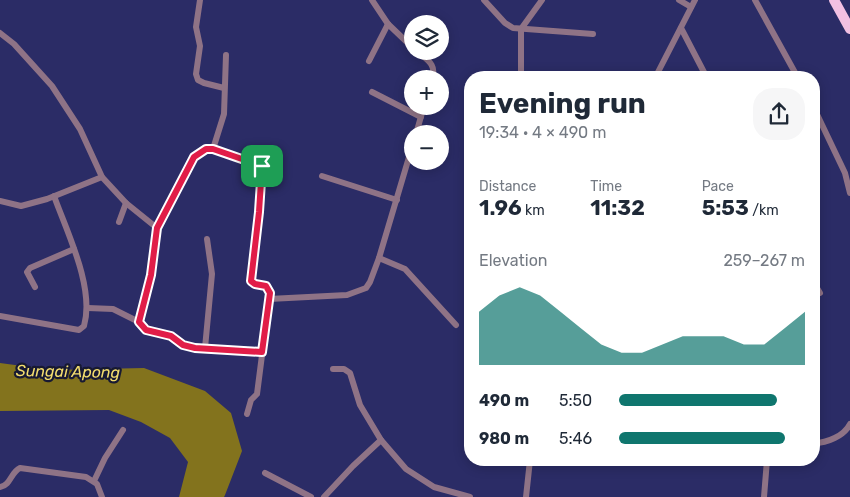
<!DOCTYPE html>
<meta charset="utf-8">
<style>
:root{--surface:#fff;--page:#f6f6f7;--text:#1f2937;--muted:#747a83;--accent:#0f766e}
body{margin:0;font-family:Rubik,sans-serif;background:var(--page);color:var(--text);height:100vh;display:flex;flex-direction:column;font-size:19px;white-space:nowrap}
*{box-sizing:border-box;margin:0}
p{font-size:16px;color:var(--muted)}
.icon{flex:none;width:28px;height:28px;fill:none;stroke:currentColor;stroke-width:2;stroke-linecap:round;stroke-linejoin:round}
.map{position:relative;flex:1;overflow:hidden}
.side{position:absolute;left:464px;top:71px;width:356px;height:395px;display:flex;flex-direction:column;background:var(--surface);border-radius:20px;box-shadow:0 2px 12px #0003}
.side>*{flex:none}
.buttons{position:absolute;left:404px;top:15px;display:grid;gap:10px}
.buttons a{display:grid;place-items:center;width:45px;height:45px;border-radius:50%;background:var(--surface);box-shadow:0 2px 12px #0003;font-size:25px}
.pin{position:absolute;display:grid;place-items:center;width:42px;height:42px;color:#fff;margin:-21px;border-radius:10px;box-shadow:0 2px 8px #0006}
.round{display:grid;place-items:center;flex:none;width:52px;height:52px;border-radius:20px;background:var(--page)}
.headline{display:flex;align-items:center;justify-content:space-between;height:85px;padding:0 15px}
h1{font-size:28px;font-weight:700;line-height:38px}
.stats{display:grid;grid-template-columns:repeat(3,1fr);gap:8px;height:85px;padding:5px 15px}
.stats div{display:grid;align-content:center}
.stats b{font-size:21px;font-weight:700}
.stats small{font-size:14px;font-weight:400}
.stats p{font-size:14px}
.chart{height:140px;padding:10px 15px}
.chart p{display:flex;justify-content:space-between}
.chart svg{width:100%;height:90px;margin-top:5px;fill:var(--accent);opacity:.7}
ul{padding:0 15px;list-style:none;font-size:16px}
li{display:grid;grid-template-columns:80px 60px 1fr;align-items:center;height:38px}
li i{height:12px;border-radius:6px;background:var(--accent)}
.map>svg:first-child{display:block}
.water{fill:#83731d}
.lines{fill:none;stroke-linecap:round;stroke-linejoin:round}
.minor{stroke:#8f7386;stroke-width:6}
.trunk{stroke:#f2c0e2;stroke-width:10}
.route-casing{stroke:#fff;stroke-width:10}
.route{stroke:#e11d48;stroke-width:6}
.labels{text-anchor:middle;stroke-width:4.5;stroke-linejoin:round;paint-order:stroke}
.water-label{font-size:16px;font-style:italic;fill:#f3dd6e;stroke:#171933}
</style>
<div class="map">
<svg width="850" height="497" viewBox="0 0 850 497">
<rect width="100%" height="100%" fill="#2b2c66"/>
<polygon class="water" points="0,363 52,370 144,368 205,391 231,413 242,451 225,495 224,497 179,497 188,462 170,438 141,422 109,410 0,411"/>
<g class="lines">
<g class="minor">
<polyline points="200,0 196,27 200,46 196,74 198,80 204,83 224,88"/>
<polyline points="372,0 388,24 412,47"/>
<polyline points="484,0 505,23 513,28 593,34"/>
<polyline points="679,0 691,7"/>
<polyline points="755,0 798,78"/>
<polyline points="681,28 707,78"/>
<polyline points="0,33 14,44 52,86 80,129 102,177 126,203 157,228 151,275 139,322"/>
<path d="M 417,51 C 427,60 437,64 432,79"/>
<polyline points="369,61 388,24"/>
<polyline points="521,78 521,29 542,0"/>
<polyline points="655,78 695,0"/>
<polyline points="372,92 421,117"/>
<polyline points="814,108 845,173 850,193"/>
<polyline points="416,134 424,106"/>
<polyline points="213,149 256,164 262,167 263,172 251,281 255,284 266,286 270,293 257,394 251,400 247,414"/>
<polyline points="322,176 397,200"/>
<polyline points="0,201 21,206 47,199 102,177"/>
<polyline points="119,222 126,203"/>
<polyline points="157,228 194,157 206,149 213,149 224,114 226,55"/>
<polyline points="379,258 405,269 456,325"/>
<polyline points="814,283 820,293"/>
<polyline points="35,287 27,272 30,268 74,249"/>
<polyline points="269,299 347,295 366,288 370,282 379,258 412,147"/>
<polyline points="88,308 113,309 139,322 146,330 171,336 183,345 195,348 261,352"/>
<path d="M 0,316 L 79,330 L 84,326 C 95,288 67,232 54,196"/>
<polyline points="205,348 212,274 207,239"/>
<polyline points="333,369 344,369 350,373 360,405 381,440 406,469 434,487 470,497"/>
<path d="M 814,443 C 827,443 844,436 850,424"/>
<polyline points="265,473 311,497"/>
<polyline points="94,481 105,458 123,430"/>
<path d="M 0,487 C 11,485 11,472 20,468 L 86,477 L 97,484 L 102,497"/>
<polyline points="324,497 353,466 381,440"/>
<polyline points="526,497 530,460"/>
<polyline points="764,497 767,460"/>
</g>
<polyline class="trunk" points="834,0 850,29"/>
</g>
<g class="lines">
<g class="route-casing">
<polygon id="route" points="206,149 213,149 262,166 259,212 251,281 255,284 266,286 270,293 262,352 195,348 183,345 171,336 146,330 139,322 151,275 157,228 194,157"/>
</g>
<use href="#route" class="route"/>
</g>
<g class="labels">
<g class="water-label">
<text transform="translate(68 371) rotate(1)" y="6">Sungai Apong</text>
</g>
</g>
</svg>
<div class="buttons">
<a><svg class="icon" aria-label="layers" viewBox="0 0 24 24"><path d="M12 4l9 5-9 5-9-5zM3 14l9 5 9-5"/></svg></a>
<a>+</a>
<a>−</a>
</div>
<div class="pin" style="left:262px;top:166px;background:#1e9e55"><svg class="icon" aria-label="arrive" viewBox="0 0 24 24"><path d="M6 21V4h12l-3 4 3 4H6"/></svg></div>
<section class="side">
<div class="headline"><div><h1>Evening run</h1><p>19:34 · 4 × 490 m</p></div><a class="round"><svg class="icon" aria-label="share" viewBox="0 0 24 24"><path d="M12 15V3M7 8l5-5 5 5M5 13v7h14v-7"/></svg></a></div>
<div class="stats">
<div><p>Distance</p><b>1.96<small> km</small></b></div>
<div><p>Time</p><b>11:32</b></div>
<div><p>Pace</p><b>5:53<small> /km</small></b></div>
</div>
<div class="chart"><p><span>Elevation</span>259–267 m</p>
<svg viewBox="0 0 160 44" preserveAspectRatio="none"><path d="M0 44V18L10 10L20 6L30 10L40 18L50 26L60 34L70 38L80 38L90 34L100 30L110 30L120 30L130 34L140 34L150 26L160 18V44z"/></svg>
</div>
<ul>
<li><b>490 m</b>5:50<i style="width:85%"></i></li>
<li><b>980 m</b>5:46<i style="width:89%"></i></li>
</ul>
</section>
</div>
